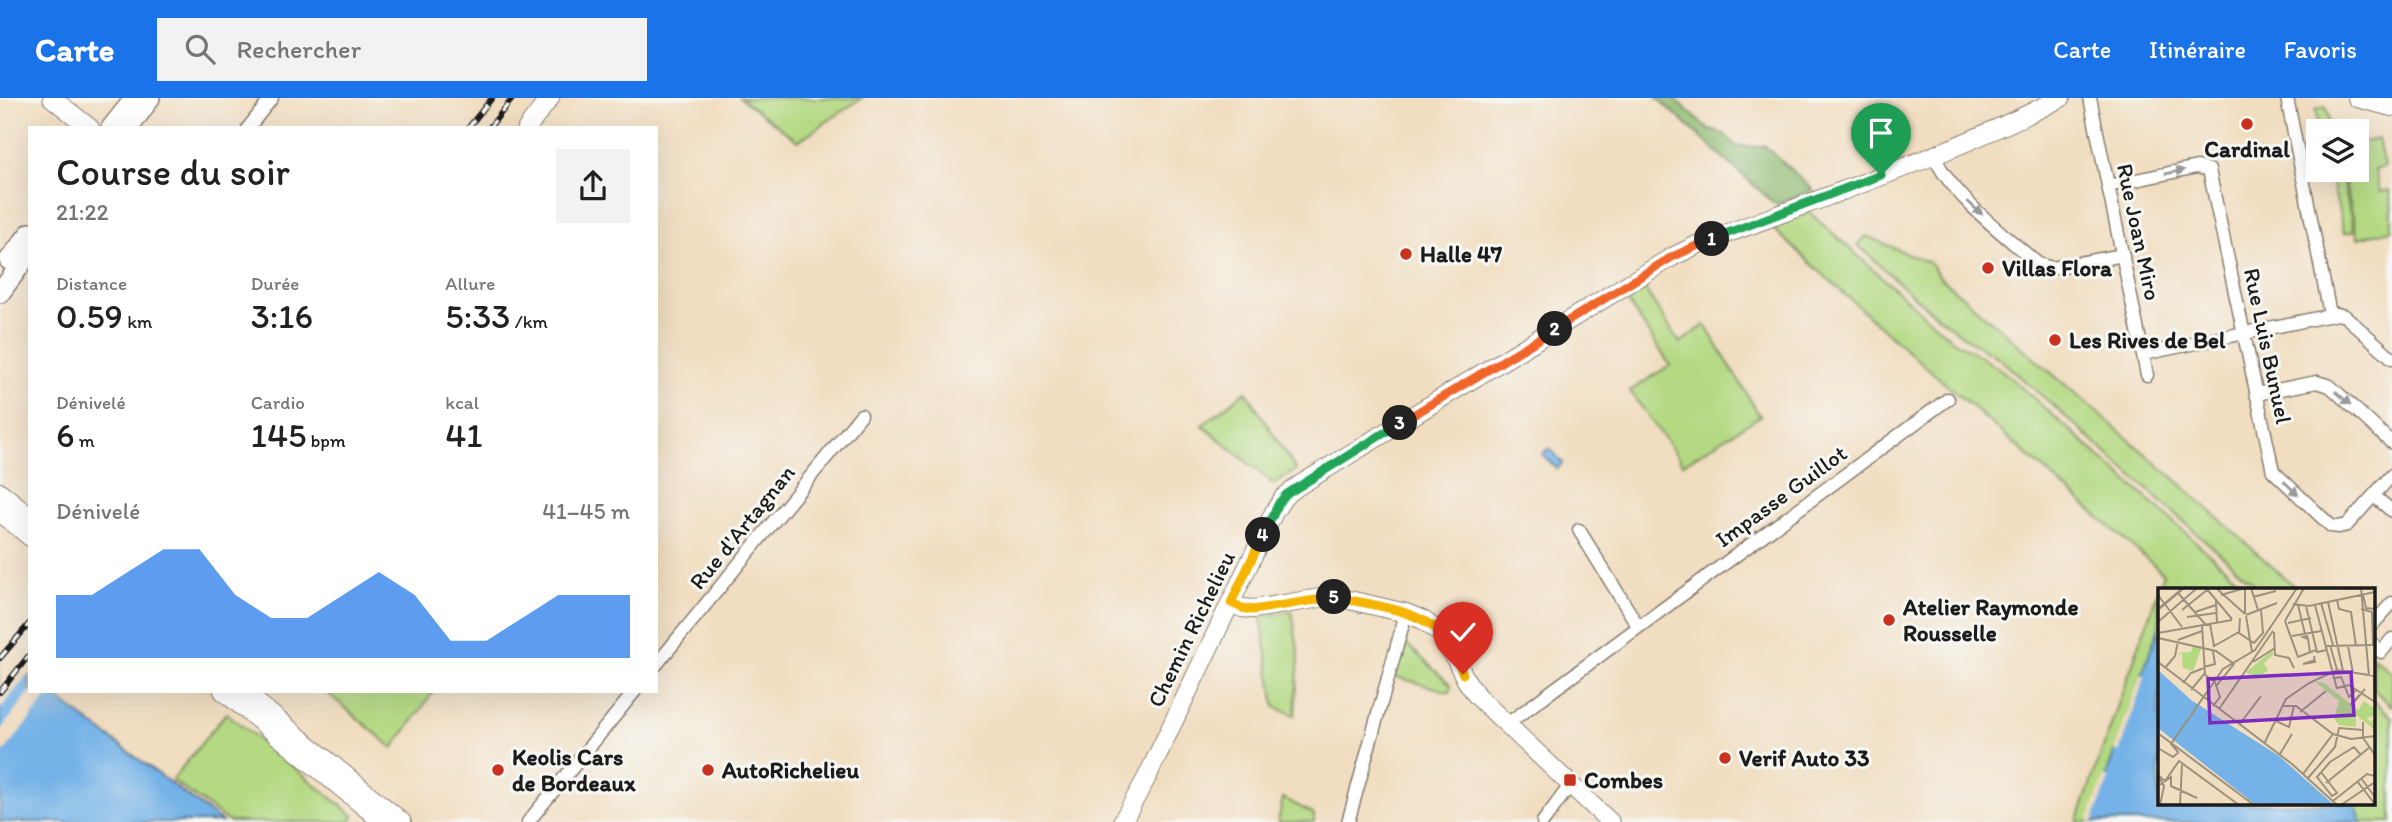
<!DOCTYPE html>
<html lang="fr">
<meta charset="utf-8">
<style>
:root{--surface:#fff;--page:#f2f2f2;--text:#222;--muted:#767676;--accent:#1a73e8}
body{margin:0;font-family:Itim,sans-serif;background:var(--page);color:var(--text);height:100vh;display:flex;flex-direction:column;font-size:26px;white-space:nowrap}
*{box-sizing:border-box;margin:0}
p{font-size:23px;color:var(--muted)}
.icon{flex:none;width:38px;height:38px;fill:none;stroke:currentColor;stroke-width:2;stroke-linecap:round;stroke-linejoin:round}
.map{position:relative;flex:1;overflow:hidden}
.details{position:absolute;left:28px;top:28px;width:630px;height:567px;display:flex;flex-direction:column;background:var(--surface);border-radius:0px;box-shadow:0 7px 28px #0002}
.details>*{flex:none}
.fabs{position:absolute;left:2306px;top:21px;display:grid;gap:14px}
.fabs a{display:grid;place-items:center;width:63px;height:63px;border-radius:0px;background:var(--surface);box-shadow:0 7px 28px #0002;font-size:35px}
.pin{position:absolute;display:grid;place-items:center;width:60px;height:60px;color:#fff;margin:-72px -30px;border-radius:50% 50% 50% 0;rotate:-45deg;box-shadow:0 0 7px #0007}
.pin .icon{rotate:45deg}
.km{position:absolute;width:35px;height:35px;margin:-18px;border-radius:50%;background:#222;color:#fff;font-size:19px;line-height:35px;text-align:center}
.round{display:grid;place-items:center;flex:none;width:74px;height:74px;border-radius:0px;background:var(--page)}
.overview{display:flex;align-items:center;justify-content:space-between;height:119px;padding:0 28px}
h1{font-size:38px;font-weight:600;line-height:52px}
.metrics{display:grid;grid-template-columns:repeat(3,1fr);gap:10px;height:119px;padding:7px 28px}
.metrics div{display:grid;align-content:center}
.metrics b{font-size:35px;font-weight:600}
.metrics small{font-size:19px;font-weight:400}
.metrics p{font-size:19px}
.chart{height:196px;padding:14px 28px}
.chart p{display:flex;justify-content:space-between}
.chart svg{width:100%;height:126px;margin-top:7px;fill:var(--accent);opacity:.7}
header{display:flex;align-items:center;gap:42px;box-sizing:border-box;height:98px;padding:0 35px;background:var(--accent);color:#fff}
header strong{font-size:33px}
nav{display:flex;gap:38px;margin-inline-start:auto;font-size:24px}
.search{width:490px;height:63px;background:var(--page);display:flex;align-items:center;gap:18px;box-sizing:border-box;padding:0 24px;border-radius:0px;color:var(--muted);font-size:26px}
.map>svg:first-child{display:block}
.green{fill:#b4d982;stroke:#687a4f;stroke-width:2}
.forest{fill:#8fb970;stroke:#566a46;stroke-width:2}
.water{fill:#74b2e7;stroke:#486782;stroke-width:2}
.pier{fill:#f1ddbf}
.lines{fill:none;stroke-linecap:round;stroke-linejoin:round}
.street-casing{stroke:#867c6e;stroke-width:15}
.secondary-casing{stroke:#867c6e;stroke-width:20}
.primary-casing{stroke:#867c6e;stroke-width:22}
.street{stroke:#fff;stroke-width:12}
.secondary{stroke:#fff;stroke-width:18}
.primary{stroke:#fff;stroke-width:19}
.rail-casing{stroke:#1c1c1c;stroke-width:6}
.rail{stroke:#f6f6f2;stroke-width:3.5;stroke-dasharray:10;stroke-linecap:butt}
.oneway{fill:#999}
.split-1-casing{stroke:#fff;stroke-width:14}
.split-2-casing{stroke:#fff;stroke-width:14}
.split-3-casing{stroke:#fff;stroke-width:14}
.split-4-casing{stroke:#fff;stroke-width:14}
.split-5-casing{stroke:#fff;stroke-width:14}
.split-6-casing{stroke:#fff;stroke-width:14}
.split-1{stroke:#22a559;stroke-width:9}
.split-2{stroke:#f0652b;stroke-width:9}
.split-3{stroke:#f0652b;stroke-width:9}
.split-4{stroke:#22a559;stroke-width:9}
.split-5{stroke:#f5b400;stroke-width:9}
.split-6{stroke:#f5b400;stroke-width:9}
.poi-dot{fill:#c8321e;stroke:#f6f6f2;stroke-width:2.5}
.labels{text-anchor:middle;stroke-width:6;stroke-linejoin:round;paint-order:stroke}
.poi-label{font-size:23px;font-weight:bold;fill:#1c1c1c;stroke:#f6f6f2;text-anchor:start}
.street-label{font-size:23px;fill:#1c1c1c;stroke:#f6f6f2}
.inset-river{fill:none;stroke:#74b2e7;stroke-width:3.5}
.inset-road{fill:none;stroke:#9c907e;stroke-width:2}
.view{fill:#7b2cbf;fill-opacity:0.15;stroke:#7b2cbf;stroke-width:3.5}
.inset-edge{fill:none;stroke:#1c1c1c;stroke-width:3.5}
</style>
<header>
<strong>Carte</strong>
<div class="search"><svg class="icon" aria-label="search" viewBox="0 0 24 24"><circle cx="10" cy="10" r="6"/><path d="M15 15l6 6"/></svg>Rechercher</div>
<nav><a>Carte</a><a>Itinéraire</a><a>Favoris</a></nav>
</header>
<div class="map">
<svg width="2392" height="724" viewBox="0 0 2392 724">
<rect width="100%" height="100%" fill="#f6f6f2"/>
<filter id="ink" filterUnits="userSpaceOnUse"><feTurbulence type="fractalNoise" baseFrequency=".0143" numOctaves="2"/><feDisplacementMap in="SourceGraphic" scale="14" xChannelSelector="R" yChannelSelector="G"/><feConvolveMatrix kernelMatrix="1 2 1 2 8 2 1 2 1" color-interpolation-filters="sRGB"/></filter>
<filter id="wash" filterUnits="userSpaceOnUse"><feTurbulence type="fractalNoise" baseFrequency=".00686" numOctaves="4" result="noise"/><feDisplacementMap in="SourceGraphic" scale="28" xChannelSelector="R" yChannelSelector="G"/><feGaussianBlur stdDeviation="1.57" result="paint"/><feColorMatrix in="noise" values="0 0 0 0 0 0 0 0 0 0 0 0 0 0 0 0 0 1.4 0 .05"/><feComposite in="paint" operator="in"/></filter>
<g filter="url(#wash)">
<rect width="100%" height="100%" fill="#f1ddbf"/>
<g class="green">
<polygon points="740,0 862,0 798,43"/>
<polygon points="2326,9 2331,33 2320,33 2315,12"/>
<polygon points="2378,41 2384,69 2375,72 2380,94 2389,92 2392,109 2392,132 2358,140 2342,72 2357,72 2357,45"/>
<polygon points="2329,72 2340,72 2354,133 2344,135"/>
<polygon points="1809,114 1950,240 2003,273 2249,491 2159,491 2159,705 2373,705 2373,602 2392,619 2392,724 2077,724 2164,476 1885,233 1770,128"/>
<path d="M 1866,138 L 1930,165 L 1940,179 L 2184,389 L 2297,491 L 2260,491 L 1999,260 C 1945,231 1903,188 1858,147 Z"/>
<polygon points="1643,188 1680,245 1705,227 1760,318 1683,366 1630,293 1670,267 1625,200"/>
<polygon points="1246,293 1296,372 1274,386 1202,327"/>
<polygon points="1292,513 1299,558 1295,617 1275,609 1261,518"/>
<polygon points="1403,543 1451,587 1450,594 1393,578"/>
<polygon points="2373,558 2392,575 2392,608 2373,591"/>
<polygon points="325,593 434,593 393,650"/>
<polygon points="226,615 354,718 349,724 229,724 172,682"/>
<polygon points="1283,700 1314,716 1314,724 1278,724"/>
</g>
<polygon class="forest" points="1657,0 1674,0 1709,32 1724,36 1736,48 1760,49 1764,47 1813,92 1775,106"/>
<g class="water">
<polygon points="1549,350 1563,365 1557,371 1542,356"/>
<polygon points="2159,528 2159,705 2354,705 2362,724 2090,724"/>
<polygon points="0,557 30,580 30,593 48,593 222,724 0,724"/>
</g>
<g class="pier">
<polygon points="0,553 29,575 0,611"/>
<polygon points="2141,576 2145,578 2119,654 2114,652"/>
<polygon points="31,593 52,593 0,659 0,633"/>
<polygon points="2104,678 2109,680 2093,724 2088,724"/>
</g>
</g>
<g filter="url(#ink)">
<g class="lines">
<g class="street-casing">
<g id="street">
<polyline points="2090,0 2147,277"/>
<polyline points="2287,0 2330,216"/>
<polyline points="248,30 272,0"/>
<path d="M 1934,57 C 1950,97 2005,137 2038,166 L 2052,170 L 2123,157"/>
<polyline points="2108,88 2197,69 2209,72 2273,373 2331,428 2339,429 2347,427 2392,377"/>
<polyline points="2143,256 2337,216 2345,218 2392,260"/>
<polyline points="2256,296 2317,284 2330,288 2392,345"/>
<polyline points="2374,398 2392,413"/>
<polyline points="1579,432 1638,528"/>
<polyline points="2373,526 2392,505"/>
<polyline points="2373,546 2381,554 2392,541"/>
<polyline points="656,567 861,317"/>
<polyline points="1507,626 1948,301"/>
<polyline points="528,724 635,593"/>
<polyline points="1348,724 1406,515"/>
<polyline points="1543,724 1571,686"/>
</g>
</g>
<g class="secondary-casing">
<g id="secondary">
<polyline points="52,0 90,30"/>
<polyline points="2357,0 2392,9"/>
<polyline points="527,30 550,0"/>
<polyline points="0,394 30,418"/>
<polyline points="0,414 30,439"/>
<polyline points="1231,505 1242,510 1253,511 1332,498 1406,515 1423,522 1444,538 1466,582 1477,598 1610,724"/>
<polyline points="223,593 383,724"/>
<polyline points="243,593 402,724"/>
<path d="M 1122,724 L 1146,681 L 1274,414 L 1284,399 L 1298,388 L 1672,159 L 1699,146 C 1821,100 1945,59 2061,0"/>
</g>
</g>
<g class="primary-casing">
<g id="primary">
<polyline points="111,30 135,0"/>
<polyline points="129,30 150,0"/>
<polyline points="9,162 30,135"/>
<polyline points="0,195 30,154"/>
</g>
</g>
<use href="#street" class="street"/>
<use href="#secondary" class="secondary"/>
<use href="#primary" class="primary"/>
<g class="rail-casing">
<g id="rail">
<polyline points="468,30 492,0"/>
<polyline points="489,30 513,0"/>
<polyline points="0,560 30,525"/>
<polyline points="0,594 30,556"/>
</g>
</g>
<use href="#rail" class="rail"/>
</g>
<defs><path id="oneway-solid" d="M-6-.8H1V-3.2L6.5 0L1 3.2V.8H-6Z" transform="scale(1.75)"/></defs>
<g class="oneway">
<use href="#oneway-solid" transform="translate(2175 74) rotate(-12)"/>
<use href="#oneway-solid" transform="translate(1975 110) rotate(42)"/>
<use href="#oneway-solid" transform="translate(2343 300) rotate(42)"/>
<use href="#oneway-solid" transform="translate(2291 390) rotate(43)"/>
</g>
</g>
<g class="lines" filter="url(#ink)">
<g class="split-1-casing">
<polyline id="split-1" points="1712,141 1881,77"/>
</g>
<g class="split-2-casing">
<polyline id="split-2" points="1555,231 1672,159 1712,141"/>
</g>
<g class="split-3-casing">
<polyline id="split-3" points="1400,325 1555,231"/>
</g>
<g class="split-4-casing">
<polyline id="split-4" points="1263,437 1279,405 1287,396 1400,325"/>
</g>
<g class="split-5-casing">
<polyline id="split-5" points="1263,437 1231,505 1242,510 1253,512 1334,499"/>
</g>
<g class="split-6-casing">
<path id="split-6" d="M 1334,499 C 1366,506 1420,511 1442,537 C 1452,548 1457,563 1463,576"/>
</g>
<use href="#split-1" class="split-1"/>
<use href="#split-2" class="split-2"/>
<use href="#split-3" class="split-3"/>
<use href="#split-4" class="split-4"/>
<use href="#split-5" class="split-5"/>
<use href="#split-6" class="split-6"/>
</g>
<g class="poi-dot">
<circle cx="2247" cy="26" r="7"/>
<circle cx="1406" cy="156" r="7"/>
<circle cx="1988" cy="170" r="7"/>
<circle cx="2055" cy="242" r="7"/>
<circle cx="1889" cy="522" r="7"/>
<circle cx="1725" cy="660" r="7"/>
<circle cx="498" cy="672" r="7"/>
<circle cx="708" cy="672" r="7"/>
<rect x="1563" y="675" width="14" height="14" rx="3.5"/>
</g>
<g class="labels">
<g class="poi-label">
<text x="2247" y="59" text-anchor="middle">Cardinal</text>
<text x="1420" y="164">Halle 47</text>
<text x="2002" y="178">Villas Flora</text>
<text x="2069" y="250">Les Rives de Bel</text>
<text x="1903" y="517">Atelier Raymonde<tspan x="1903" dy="26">Rousselle</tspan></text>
<text x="512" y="667">Keolis Cars<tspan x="512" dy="26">de Bordeaux</tspan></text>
<text x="1739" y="668">Verif Auto 33</text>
<text x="722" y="680">AutoRichelieu</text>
<text x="1584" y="690">Combes</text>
</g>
<g class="street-label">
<text transform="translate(2139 134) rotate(78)" y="8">Rue Joan Miro</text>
<text transform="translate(2268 248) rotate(78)" y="8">Rue Luis Bunuel</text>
<text transform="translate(1781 398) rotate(-36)" y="8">Impasse Guillot</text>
<text transform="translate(742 429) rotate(-51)" y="8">Rue d'Artagnan</text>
<text transform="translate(1191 531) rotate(-64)" y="8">Chemin Richelieu</text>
</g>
</g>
<g transform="translate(2158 490)">
<rect width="217" height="217" fill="#f1ddbf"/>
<path d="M 35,57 L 43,61 L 35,83 L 25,80 L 24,66 L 18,65 L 33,64 ZM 115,62 L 115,67 L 106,75 L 110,82 L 98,91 L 88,84 ZM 156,93 L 166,95 L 200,122 L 206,113 L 217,121 L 215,128 L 209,130 L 212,134 L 217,131 L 217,142 L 198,127 L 198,139 L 181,137 L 176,131 L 181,113 Z" fill="#b4d982"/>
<path d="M 0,82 L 33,112 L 121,168 L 176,217 L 98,217 L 0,140 Z" fill="#74b2e7"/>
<path class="inset-river" d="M 0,91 L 32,122M 36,126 L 53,139 L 66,140 L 71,151 L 142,217"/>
<path class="inset-road" d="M 48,0 L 74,31M 58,0 L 87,26M 87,0 L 87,26M 93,0 L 100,22M 203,0 L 211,88M 20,5 L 47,36M 0,7 L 24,39M 63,7 L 87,0M 205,7 L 208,20 L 217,21M 95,9 L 118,3M 58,12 L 59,35M 179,12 L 181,21 L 193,24 L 198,58M 170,14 L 185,83M 163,15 L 175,57M 135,16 L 151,18 L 217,4M 140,17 L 147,46M 157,17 L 179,101M 148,18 L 159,64 L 169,62M 0,21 L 25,0M 203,21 L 214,24 L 215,56M 0,22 L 26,0M 24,22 L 49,2M 37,24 L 58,17M 88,27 L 119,15M 88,28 L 94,64M 29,29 L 58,25M 82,30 L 81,45 L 96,55 L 105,45 L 103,21M 127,33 L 140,69 L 158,62M 127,33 L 146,0M 0,34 L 39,0M 130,35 L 153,30M 52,36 L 56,58 L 81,44M 44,37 L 47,86M 116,44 L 117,67 L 131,70 L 136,80M 0,45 L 74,32M 134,48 L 163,43M 0,50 L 58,63 L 76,76 L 59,97M 150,51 L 145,49 L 149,48 L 150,51 L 151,57 L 152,65M 20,52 L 44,43M 172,57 L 179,82M 167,58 L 217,57M 190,58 L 195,85M 156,68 L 157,74 L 145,76 L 157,72M 0,74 L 134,176 L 179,217M 95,74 L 117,60M 46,79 L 57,76 L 55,63M 7,80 L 17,68 L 20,53M 216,88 L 217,113M 177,90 L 183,89 L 191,109 L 198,102M 25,95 L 33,85 L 46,80M 179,100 L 191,97 L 217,114M 207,101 L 206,102 L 194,117 L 193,116 ZM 33,102 L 46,86 L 57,94M 55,118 L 62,109 L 57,94M 125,118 L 138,118 L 175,146 L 193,151 L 217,148M 61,121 L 115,43M 142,124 L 168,103M 118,133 L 131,139 L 136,118M 205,134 L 205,150 L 217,167M 81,137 L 103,108M 1,146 L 96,217M 106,156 L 128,111 L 151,95 L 179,82 L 217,88M 0,160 L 15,169 L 21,164M 20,164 L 13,156 L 65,81 L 97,62 L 139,0M 122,166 L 134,146M 163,184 L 179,205 L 174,208 L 159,189 L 172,174 L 196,159 L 203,167M 145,186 L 175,146M 0,187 L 7,193 L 21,173 L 81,217M 0,187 L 6,198 L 2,217M 150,190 L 177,159 L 181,140 L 205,142M 203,190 L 217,209M 199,193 L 216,215M 168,195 L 212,159M 0,198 L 13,189 L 13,198 L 39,210M 175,213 L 209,186 L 217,188M 22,217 L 24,177M 183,217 L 217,194"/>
<path class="view" d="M 193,84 L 196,127 L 52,135 L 50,91 Z"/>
<rect width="217" height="217" class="inset-edge"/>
</g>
</svg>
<div class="fabs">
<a><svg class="icon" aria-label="layers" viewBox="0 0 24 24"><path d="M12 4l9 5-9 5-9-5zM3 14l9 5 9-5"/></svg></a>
</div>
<div class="pin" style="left:1881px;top:77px;background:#1e9e55"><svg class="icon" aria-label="arrive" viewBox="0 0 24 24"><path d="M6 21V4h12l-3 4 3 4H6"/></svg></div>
<div class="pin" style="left:1463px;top:576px;background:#d93025"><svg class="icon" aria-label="check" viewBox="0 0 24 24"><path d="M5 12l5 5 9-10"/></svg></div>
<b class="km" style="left:1712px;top:141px">1</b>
<b class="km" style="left:1555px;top:231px">2</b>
<b class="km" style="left:1400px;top:325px">3</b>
<b class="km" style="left:1263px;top:437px">4</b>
<b class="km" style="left:1334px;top:499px">5</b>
<section class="details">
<div class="overview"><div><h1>Course du soir</h1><p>21:22</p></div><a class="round"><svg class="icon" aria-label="share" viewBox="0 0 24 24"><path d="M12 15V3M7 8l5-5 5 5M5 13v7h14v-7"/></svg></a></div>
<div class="metrics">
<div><p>Distance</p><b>0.59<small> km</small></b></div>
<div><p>Durée</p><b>3:16</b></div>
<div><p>Allure</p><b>5:33<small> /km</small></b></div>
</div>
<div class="metrics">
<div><p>Dénivelé</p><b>6<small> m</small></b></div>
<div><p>Cardio</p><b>145<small> bpm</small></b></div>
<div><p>kcal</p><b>41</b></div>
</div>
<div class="chart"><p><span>Dénivelé</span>41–45 m</p>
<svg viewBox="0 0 160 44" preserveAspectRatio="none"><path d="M0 44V22L10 22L20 14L30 6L40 6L50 22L60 30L70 30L80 22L90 14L100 22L110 38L120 38L130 30L140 22L150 22L160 22V44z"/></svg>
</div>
</section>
</div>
